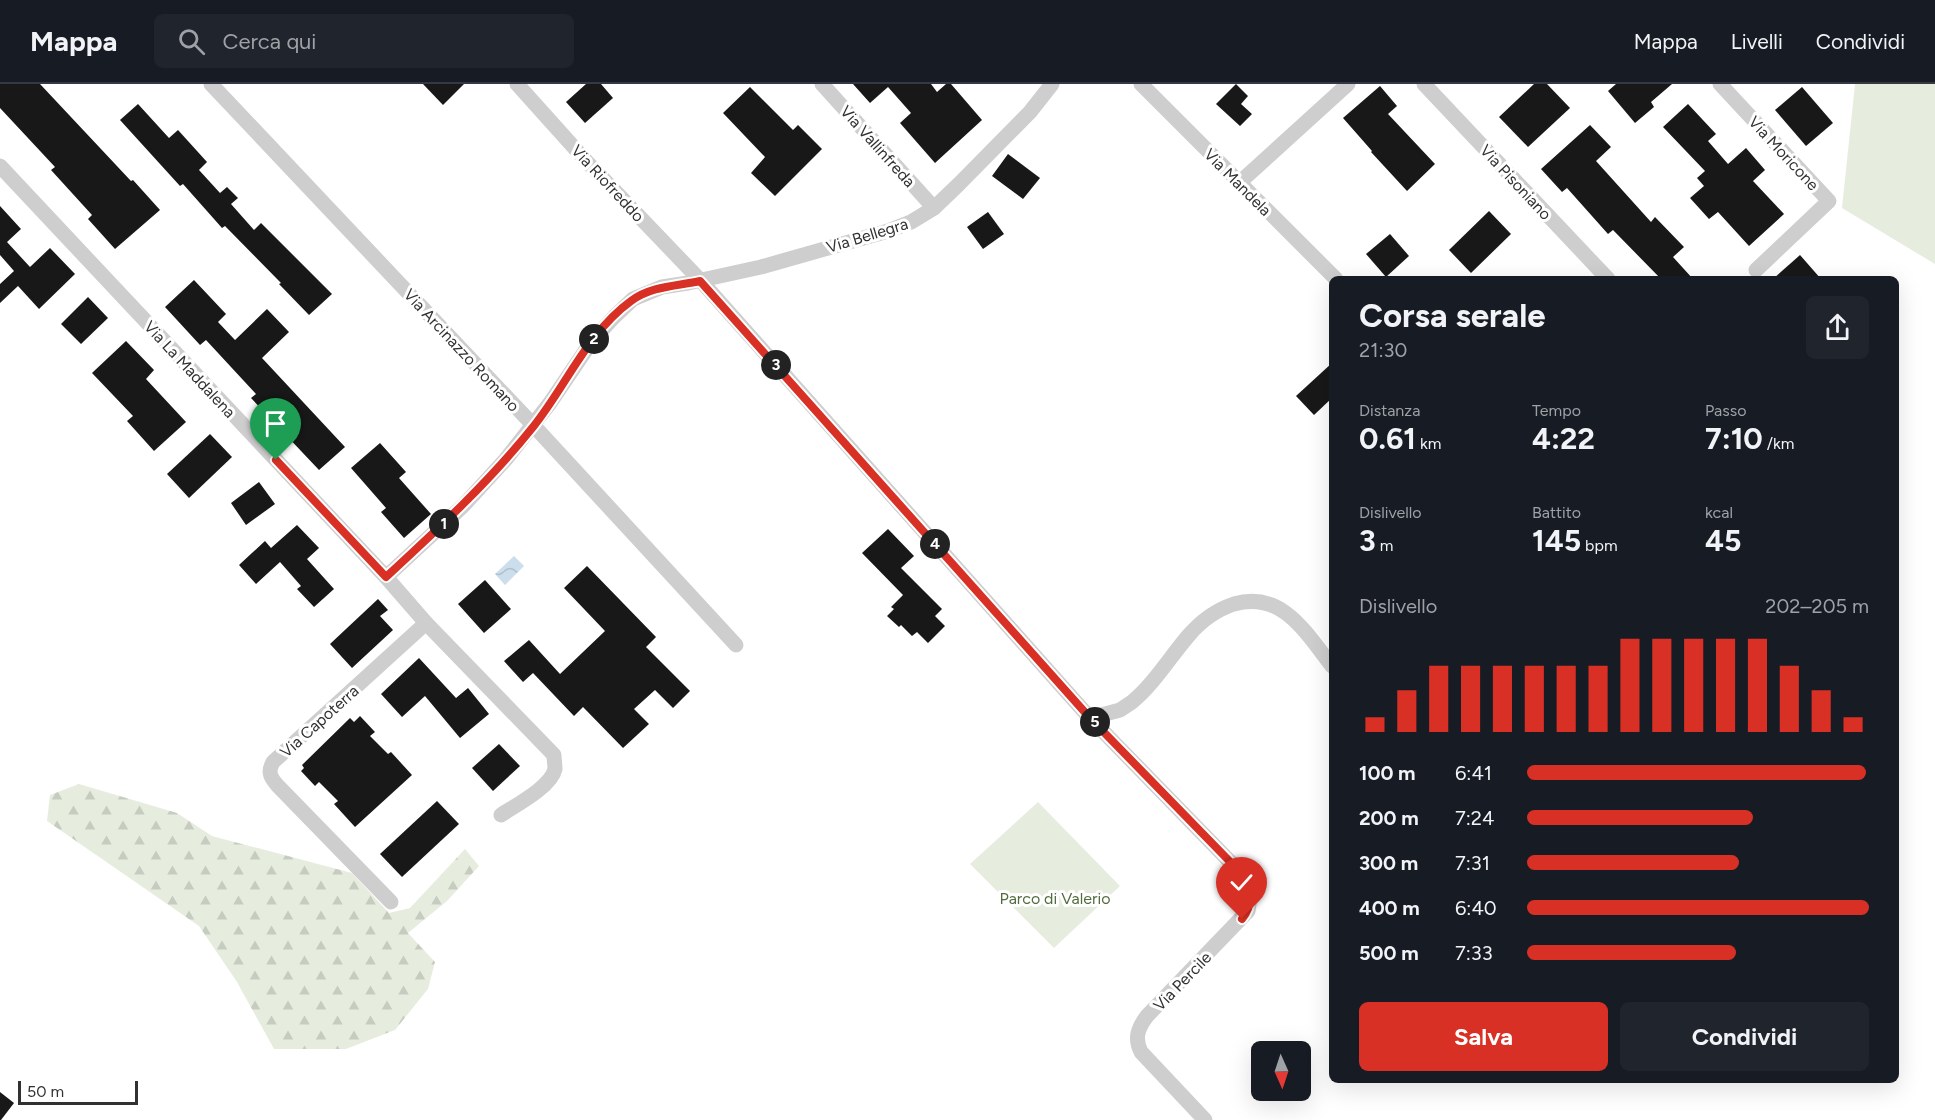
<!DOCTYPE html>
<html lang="it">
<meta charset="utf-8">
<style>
:root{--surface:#171b24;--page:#20242c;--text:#f1f3f6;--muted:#9ea1a6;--line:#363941;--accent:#d93025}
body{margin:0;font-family:Figtree,sans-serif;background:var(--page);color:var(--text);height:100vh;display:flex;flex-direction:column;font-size:22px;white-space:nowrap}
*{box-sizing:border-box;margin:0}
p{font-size:20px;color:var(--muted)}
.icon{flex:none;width:33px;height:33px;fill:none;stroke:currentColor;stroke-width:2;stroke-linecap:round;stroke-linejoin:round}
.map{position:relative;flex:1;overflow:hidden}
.drawer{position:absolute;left:1329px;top:192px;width:570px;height:807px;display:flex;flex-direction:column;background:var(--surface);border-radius:9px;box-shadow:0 6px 24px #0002}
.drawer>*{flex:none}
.needle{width:39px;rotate:177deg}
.fabs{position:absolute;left:1251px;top:957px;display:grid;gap:12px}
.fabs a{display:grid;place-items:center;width:60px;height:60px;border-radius:9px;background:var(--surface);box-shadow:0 6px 24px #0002;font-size:30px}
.scale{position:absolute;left:18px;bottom:15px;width:120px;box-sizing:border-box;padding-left:6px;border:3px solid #313131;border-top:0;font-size:16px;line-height:21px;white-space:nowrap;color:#313131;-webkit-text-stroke:4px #fff;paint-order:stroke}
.pin{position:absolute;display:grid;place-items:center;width:51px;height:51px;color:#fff;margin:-62px -26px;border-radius:50% 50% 50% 0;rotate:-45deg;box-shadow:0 0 6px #0007}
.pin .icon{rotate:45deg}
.km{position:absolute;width:30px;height:30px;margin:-15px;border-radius:50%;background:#222;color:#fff;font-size:16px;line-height:30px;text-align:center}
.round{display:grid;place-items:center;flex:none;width:63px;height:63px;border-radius:9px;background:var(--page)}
.summary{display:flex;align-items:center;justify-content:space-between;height:102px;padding:0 30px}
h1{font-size:33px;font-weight:700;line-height:45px}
.figures{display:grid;grid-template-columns:repeat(3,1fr);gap:9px;height:102px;padding:6px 30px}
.figures div{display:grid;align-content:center}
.figures b{font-size:30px;font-weight:700}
.figures small{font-size:16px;font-weight:400}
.figures p{font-size:16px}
.chart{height:168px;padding:12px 30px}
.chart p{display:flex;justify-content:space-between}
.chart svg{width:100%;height:108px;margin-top:6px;stroke:var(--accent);stroke-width:6}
.primary-button{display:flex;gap:12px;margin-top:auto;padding:12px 30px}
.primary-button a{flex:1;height:69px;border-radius:9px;background:var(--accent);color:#fff;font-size:24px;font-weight:700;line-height:69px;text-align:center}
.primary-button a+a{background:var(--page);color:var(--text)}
ul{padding:0 30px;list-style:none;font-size:20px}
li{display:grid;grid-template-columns:96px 72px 1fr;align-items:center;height:45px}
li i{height:15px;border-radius:8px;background:var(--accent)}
header{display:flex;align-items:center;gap:36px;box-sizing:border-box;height:84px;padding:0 30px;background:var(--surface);border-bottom:2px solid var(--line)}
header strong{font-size:28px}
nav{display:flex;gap:33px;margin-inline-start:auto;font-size:21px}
.search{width:420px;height:54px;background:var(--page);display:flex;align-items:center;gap:15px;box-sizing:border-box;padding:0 21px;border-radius:9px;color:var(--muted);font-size:22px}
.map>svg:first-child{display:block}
.green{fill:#e6eddf}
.forest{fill:url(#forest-firs)}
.water{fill:url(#water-waves)}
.building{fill:#181818}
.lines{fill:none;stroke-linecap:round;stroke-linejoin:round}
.minor{stroke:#cecece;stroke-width:15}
.route-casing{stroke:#fff;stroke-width:12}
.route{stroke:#d93025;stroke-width:8}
.labels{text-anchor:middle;stroke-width:6;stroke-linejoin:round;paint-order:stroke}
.street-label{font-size:16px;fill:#313131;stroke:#fff}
.park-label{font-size:16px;fill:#526c3e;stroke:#fff}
</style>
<header>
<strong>Mappa</strong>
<div class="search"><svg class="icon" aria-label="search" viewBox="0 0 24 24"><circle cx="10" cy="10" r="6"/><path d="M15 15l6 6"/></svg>Cerca qui</div>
<nav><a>Mappa</a><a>Livelli</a><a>Condividi</a></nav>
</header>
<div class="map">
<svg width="1935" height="1036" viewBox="0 0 1935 1036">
<defs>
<pattern id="forest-firs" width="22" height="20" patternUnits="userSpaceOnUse" patternTransform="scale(1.5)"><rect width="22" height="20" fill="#e6eddf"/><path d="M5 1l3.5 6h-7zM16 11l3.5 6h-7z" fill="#c6ccc0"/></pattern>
<pattern id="water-waves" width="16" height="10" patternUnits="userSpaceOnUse" patternTransform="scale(1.5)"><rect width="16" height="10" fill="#ccdeec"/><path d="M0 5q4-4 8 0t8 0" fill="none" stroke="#b0bfcb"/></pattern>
</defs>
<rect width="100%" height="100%" fill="#fff"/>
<g class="green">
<polygon points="1855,0 1935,0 1935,180 1842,124"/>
<polygon points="1038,718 1120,802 1054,864 970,780"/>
</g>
<polygon class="forest" points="79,700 177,729 212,752 352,789 389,829 410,824 465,765 479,782 447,817 408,849 435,878 428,905 395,946 346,965 274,965 237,898 199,842 47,737 50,711"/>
<polygon class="water" points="514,472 524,482 505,501 495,490"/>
<g class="building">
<polygon points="0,0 40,0 131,97 133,96 160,126 115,165 88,135 92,131 51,86 55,83 0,24"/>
<polygon points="423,0 464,0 443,21"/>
<polygon points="586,0 601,0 613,14 585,39 566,18"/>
<polygon points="853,0 931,0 937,8 946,0 951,0 982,36 935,79 900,39 911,29 888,3 870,19"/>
<polygon points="1236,0 1248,12 1241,20 1252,30 1240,42 1216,20"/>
<polygon points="1534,0 1547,0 1570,24 1528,63 1499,33"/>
<polygon points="1616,0 1672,0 1651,18 1654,23 1635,39 1608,7"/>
<polygon points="1380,2 1397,22 1388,30 1435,80 1407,107 1371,68 1372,67 1343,34"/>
<polygon points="750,3 793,46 798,41 822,65 775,112 751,89 765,73 723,29"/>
<polygon points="1802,3 1833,39 1806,62 1775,26"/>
<polygon points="138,20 169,54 178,46 207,78 199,86 220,109 227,103 238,114 231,120 254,146 261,139 332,210 309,231 279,200 281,199 225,142 222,144 183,100 180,102 120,36"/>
<polygon points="1688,20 1716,50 1708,57 1728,80 1746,64 1765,86 1753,97 1784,130 1749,162 1718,128 1709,135 1690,114 1704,102 1697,94 1705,87 1663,43"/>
<polygon points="1590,41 1611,63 1596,77 1651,138 1655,133 1684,163 1673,173 1693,195 1661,195 1613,146 1608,150 1567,104 1562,108 1541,85"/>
<polygon points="1008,70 1040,94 1023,115 992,92"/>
<polygon points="0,122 21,145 7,158 30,183 50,164 75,190 39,225 18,202 0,219 0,200 14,187 0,171"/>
<polygon points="1489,127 1511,150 1471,189 1449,166"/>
<polygon points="988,128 1004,150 983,165 967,143"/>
<polygon points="1390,150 1409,172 1386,193 1366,170"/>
<polygon points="1800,171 1821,195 1773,195"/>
<polygon points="194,196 226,230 218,238 235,256 267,225 289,248 262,274 345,363 319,386 251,314 256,310 206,256 200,261 165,223"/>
<polygon points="88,213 108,234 81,260 61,240"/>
<polygon points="126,257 154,286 146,295 186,338 154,367 127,337 133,332 92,289"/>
<polygon points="1332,279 1332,314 1314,331 1296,312"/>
<polygon points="210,350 232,373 189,414 167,390"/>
<polygon points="380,359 406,388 399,394 431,430 404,454 381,428 386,424 351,384"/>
<polygon points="259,398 275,420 246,441 231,419"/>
<polygon points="297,441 319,464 307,475 334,505 314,523 297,505 301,502 280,478 256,500 239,481 265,457 271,464"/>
<polygon points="888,445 914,472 901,484 942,525 935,532 945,542 928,559 917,548 912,552 901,541 899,543 887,532 894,525 891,523 903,511 862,469"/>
<polygon points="587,482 656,553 646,563 690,607 673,624 655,606 634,625 649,640 623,664 583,623 574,632 533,589 523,598 504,577 529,556 560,590 605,547 564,504"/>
<polygon points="485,496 511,525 484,549 458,520"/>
<polygon points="378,515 388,526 380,532 393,546 352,584 330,560"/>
<polygon points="419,574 456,614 468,604 489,630 460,654 425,612 402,633 381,610"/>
<polygon points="360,632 375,648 370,652 388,670 391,668 412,691 355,743 334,720 338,717 319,698 315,702 301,687 304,684 302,681 350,634 354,638"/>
<polygon points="499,660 520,682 493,707 472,684"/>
<polygon points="437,717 459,740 402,793 380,770"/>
<polygon points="0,1008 14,1019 1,1036 0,1036"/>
</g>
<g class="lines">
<g class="minor">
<polyline points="211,0 534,342 736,561"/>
<path d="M 517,0 L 588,79 L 701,197 L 1090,634 L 1242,790 L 1250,813 L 1248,827 L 1147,932 C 1138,944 1134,954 1141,968 L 1205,1036"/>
<polyline points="822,0 934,124"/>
<polyline points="1141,0 1336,195"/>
<polyline points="1424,0 1608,195"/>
<polyline points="1720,0 1829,117 1756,186"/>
<path d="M 0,82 L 386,493 L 426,539 L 554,671 C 554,675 555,681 555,685 C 551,703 516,721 501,731"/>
<polyline points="1239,99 1348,0"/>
<polyline points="386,493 463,422 506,375 550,319 592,257 614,233 633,215 662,203 688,199 761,183 888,147 911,138 934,124 959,100 1030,28 1052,0"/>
<path d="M 1090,634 L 1120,626 L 1132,618 C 1154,600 1170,573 1189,551 C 1201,537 1216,526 1234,520 C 1282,506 1306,549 1332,582"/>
<path d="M 391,818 L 278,702 C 271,694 267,689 273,678 L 426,539"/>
</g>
</g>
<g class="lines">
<g class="route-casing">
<path id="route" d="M 276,376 L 386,493 C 438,445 489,398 533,343 C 566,302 587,249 631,217 C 651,202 677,202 700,197 L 1090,634 L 1242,790 C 1251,806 1254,820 1242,835"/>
</g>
<use href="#route" class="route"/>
</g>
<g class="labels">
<g class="street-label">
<text transform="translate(878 62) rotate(48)" y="6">Via Vallinfreda</text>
<text transform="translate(1784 69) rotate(47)" y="6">Via Moricone</text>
<text transform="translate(1238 98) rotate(45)" y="6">Via Mandela</text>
<text transform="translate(1516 98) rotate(47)" y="6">Via Pisoniano</text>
<text transform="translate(608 99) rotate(47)" y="6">Via Riofreddo</text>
<text transform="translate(867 151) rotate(-17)" y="6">Via Bellegra</text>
<text transform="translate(462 266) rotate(47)" y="6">Via Arcinazzo Romano</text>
<text transform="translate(190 285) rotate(47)" y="6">Via La Maddalena</text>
<text transform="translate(319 637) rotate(-42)" y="6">Via Capoterra</text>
<text transform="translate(1182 897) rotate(-46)" y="6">Via Percile</text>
</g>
<g class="park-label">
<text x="1055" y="820">Parco di Valerio</text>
</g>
</g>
</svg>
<div class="fabs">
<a><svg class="needle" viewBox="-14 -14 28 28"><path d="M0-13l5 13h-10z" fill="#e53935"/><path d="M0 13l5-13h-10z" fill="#9ea1a6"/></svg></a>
</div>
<div class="scale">50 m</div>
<div class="pin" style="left:276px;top:376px;background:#1e9e55"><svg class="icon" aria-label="arrive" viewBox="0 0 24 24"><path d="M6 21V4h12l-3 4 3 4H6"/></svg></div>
<div class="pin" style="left:1242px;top:835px;background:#d93025"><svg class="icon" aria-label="check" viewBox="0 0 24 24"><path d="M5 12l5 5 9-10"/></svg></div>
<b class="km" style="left:444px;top:440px">1</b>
<b class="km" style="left:594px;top:255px">2</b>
<b class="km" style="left:776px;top:281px">3</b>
<b class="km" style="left:935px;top:460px">4</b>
<b class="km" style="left:1095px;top:638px">5</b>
<section class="drawer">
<div class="summary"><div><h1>Corsa serale</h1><p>21:30</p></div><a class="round"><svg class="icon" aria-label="share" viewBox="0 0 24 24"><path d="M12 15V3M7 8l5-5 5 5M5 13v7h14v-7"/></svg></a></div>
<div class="figures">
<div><p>Distanza</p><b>0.61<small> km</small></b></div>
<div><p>Tempo</p><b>4:22</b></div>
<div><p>Passo</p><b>7:10<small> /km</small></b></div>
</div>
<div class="figures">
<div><p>Dislivello</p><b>3<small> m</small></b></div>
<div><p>Battito</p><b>145<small> bpm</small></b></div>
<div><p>kcal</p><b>45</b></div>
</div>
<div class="chart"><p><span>Dislivello</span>202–205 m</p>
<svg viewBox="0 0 160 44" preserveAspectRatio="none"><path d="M5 44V38M15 44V27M25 44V17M35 44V17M45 44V17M55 44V17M65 44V17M75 44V17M85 44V6M95 44V6M105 44V6M115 44V6M125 44V6M135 44V17M145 44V27M155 44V38"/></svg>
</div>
<ul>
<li><b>100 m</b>6:41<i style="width:99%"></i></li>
<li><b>200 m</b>7:24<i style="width:66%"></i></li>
<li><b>300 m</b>7:31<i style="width:62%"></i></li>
<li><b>400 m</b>6:40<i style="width:100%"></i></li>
<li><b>500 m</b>7:33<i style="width:61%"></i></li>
</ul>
<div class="primary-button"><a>Salva</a><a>Condividi</a></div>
</section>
</div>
